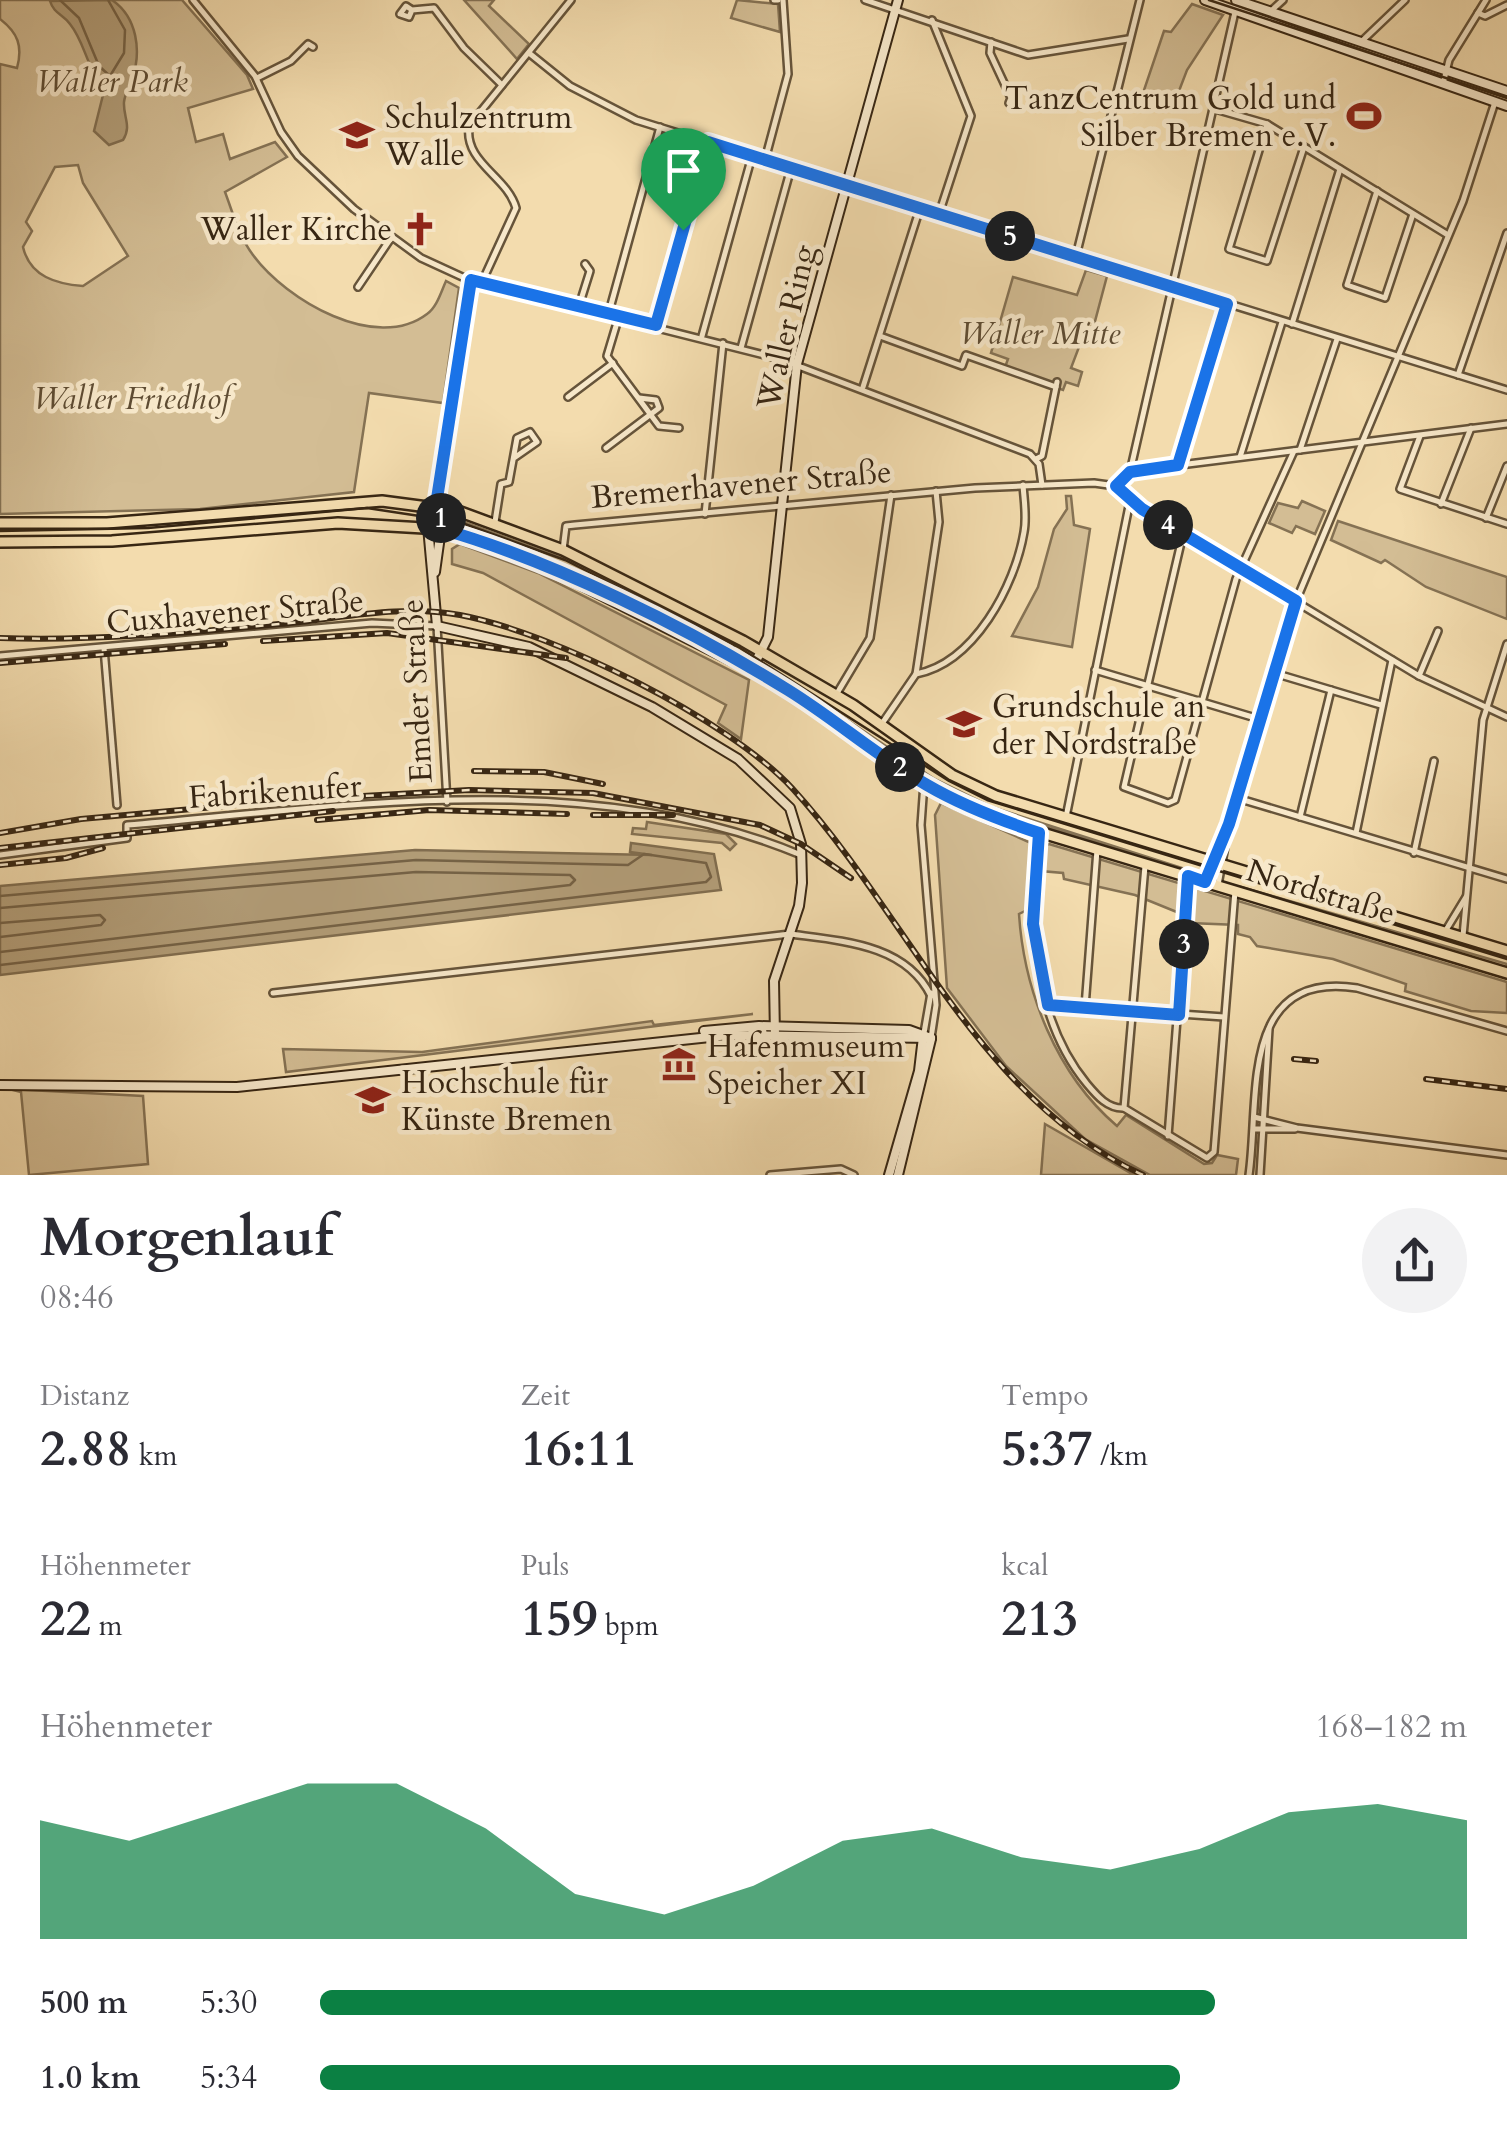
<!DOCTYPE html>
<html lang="de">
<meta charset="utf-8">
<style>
:root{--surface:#fff;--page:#f2f2f3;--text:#2b2b33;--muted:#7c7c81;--accent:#0b8043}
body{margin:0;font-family:Cardo,serif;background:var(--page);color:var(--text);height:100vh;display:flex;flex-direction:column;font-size:38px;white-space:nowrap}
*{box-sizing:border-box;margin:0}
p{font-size:32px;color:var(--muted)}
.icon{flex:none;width:55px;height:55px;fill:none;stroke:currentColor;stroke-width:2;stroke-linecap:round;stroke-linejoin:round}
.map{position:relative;height:1175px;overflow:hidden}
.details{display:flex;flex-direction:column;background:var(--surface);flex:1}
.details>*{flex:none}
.pin{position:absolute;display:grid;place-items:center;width:85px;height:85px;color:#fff;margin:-102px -42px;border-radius:50% 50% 50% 0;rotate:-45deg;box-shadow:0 0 10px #0007}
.pin .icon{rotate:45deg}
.km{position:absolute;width:50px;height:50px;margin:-25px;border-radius:50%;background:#222;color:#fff;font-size:28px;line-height:50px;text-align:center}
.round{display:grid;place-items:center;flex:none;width:105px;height:105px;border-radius:52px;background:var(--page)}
.summary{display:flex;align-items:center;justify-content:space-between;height:170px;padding:0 40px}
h1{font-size:55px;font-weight:700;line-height:75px}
.metrics{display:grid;grid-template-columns:repeat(3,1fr);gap:15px;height:170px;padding:10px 40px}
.metrics div{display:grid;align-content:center}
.metrics b{font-size:50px;font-weight:700}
.metrics small{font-size:28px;font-weight:400}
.metrics p{font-size:28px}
.chart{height:280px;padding:20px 40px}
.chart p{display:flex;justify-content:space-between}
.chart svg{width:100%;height:180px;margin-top:10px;fill:var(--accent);opacity:.7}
ul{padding:0 40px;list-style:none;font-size:32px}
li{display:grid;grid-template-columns:160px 120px 1fr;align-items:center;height:75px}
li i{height:25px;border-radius:12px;background:var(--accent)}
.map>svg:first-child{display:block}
.green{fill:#d3bd94;stroke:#857254;stroke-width:2.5;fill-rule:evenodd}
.water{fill:#b39e79;stroke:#816e50;stroke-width:2.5}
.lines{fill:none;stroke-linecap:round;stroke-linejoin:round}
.shore{stroke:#756246;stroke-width:2.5}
.street-casing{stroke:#66543a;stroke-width:10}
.secondary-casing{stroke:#372613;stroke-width:12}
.primary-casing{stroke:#372613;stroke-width:14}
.street{stroke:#f7e8ca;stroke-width:5}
.secondary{stroke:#f7e8ca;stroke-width:8}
.primary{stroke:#f3dcae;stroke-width:9}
.tram{stroke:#372613;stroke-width:2.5}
.rail-casing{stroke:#372613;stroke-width:6}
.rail{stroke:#f7e8ca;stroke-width:2.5;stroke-dasharray:8;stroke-linecap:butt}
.route-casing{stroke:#fff;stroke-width:20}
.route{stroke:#1a73e8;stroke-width:12}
.labels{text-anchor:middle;stroke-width:9;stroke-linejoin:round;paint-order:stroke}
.park-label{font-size:32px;font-style:italic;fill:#5e4c33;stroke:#f7e8ca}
.poi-label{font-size:32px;fill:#372613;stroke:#f7e8ca;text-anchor:start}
.street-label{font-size:32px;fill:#372613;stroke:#f7e8ca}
</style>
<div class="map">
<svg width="1507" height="1175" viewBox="0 0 1507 1175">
<rect width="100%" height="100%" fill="#f3dcae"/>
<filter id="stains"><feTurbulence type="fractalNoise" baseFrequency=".002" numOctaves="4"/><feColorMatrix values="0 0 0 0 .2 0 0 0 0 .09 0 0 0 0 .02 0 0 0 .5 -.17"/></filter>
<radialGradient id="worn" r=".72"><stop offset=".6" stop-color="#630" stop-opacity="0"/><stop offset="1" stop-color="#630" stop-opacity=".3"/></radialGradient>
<g class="green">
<path d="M 0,0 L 182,0 L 247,75 L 253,89 L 188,108 L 196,142 L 223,134 L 230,159 L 275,142 L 287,157 L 225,192 C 233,213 239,237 253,255 C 286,300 376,353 427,314 C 437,307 441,292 446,281 L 459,288 L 443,403 L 369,393 L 354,492 L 200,509 L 0,514 L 0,64 L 17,68 C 23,46 18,33 0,19 ZM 78,165 L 83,183 L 128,256 L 83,286 C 57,284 30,277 23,247 L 32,231 L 26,222 L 55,167 Z"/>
<polygon points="464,0 494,0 489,6 529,44 517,59"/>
<polygon points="737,0 778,4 780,32 731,18"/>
<polygon points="1192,4 1223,15 1187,70 1174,104 1142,96 1164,31 1171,32"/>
<polygon points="1086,270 1107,276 1090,340 1082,339 1071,368 1082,372 1078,386 1066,382 1063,390 1004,370 1008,359 991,353 1013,277 1077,295"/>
<polygon points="1066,496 1071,496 1074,525 1090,529 1072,647 1012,636 1038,587 1054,529 1067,509"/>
<polygon points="1302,501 1325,511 1315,534 1296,526 1292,533 1269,523 1278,503 1298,508"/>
<polygon points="461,521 578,564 735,644 732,650 531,553 459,528"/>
<polygon points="1338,521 1507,577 1507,619 1426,587 1385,560 1381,563 1331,540"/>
<polygon points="460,544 538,573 749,680 741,739 718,723 726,705 483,573 452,564 452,549"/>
<polygon points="818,700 933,778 992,807 1188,870 976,806 933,784"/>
<path d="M 941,803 L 1031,843 L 1029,909 L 1019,914 C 1024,991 1056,1074 1117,1126 L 1126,1115 L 1204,1164 L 1212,1163 L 1217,1155 L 1238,1159 L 1236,1175 L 1150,1175 L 1085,1139 L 1006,1066 L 947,988 L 935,815 Z"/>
<polygon points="647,822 726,834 736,844 730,850 722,843 632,834 633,828 646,829"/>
<polygon points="1049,844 1507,982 1507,1013 1471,1011 1405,991 1406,984 1333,959 1257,946 1250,937 1238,934 1238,925 1190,923 1189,917 1135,895 1064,879 1063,873 1041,871 1044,847"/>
<polygon points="1241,887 1507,964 1507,969 1240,889"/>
<polygon points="753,1014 286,1072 283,1049 422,1052 652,1021 654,1025"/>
<polygon points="9,1089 143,1096 148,1164 29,1175 21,1092"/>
<polygon points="1045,1124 1134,1175 1041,1175"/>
</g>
<g class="water">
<path d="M 112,0 C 137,17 142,51 132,79 C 129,88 125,93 124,102 C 123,117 132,126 123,140 L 109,145 L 94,131 L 105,87 C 86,69 86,44 70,24 C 63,14 54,14 50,1 Z"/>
<polygon points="631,843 714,854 721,890 0,975 0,886 415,850 652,855 630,852"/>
</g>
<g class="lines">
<g class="shore">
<polyline points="60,0 79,18 99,66 110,76 124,53 125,30 108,0"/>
<polyline points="0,896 416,860 628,865 644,854 706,863 711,877 706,882 0,965"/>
<polyline points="0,908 416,872 570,875 575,880 570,885 0,952"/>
<polyline points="0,923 100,915 105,920 101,925 0,937"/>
</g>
<g class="street-casing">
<g id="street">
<polyline points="193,0 255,76 281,132 298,156 354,209 421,258 471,281 780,359 1030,454 1039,464 1042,485"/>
<polyline points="774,0 778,0"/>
<polyline points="865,0 1028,55 1128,39"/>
<polyline points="412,10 409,17 400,14 406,6 412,10 434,8 464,48 502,85"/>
<polyline points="1271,11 1283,0"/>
<polyline points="1478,13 1485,16 1507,5"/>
<polyline points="932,20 971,116 939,214"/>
<polyline points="991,42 990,53 1011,98 1009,103"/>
<polyline points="1361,42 1405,0"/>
<polyline points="529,53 570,86 636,120 1507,390"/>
<polyline points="257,78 291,61 308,44 313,47"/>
<polyline points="1443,84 1449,60 1486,0"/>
<polyline points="1215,109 1267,124 1448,235"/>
<polyline points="1267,124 1229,249 1267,261 1304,147"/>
<polyline points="765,160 788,74 783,0"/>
<polyline points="1377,191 1347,285 1385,298 1413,214"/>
<polyline points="1076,256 1140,0"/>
<path d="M 482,282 L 516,208 C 507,176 464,163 469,126 L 571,0"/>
<polyline points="358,287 391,238"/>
<polyline points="579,306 590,271 585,264"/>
<polyline points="609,312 660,127"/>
<polyline points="619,316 607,356 659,426 679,428"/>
<polyline points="1292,324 1340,169"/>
<polyline points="656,325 708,142"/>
<polyline points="702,336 752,156"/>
<polyline points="880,336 962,366 966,355 1056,387"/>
<polyline points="741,348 791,168"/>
<polyline points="1458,375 1507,233"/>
<polyline points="863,387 920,208"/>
<polyline points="568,397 613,363"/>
<polyline points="1420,436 1400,489 1507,524"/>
<polyline points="606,448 659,408 656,400 639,398"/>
<polyline points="1300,450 1337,339"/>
<polyline points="1240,457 1282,322"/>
<polyline points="1036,459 1042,456 1057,382"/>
<polyline points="1178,465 1227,304"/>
<polyline points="1130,472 1235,12"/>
<polyline points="1116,486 1130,472 1140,470 1507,424"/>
<polyline points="1441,504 1471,428"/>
<polyline points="436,505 471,281"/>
<polyline points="705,514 723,343"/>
<polyline points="1486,518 1507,466"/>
<polyline points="495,522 501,484 509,482 517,438 530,432 537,442 514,458"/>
<polyline points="1183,534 1124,787 1168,803 1175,800 1236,579 1294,451"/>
<polyline points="563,550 566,526 575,525 975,488 1094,483 1116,486 1142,509 1419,676 1507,717"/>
<polyline points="104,648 117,805"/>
<polyline points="0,656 372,623 437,626 447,802"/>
<polyline points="1095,670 1259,719"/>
<polyline points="1274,673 1381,705"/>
<polyline points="916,674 939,522 936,491"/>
<polyline points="1419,676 1438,631"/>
<polyline points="836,695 870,638 891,495"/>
<path d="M 881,725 L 916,674 C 974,663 1015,586 1024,532 C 1027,517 1024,500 1023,485"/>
<polyline points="924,783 921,825 936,1005 931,1038"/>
<polyline points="1237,798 1507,879"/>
<polyline points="1066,817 1130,501"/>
<polyline points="1300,817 1331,690"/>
<path d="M 1039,833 C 1028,916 1031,1016 1087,1084 C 1097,1096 1108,1109 1124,1108"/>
<polyline points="1356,833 1392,660"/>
<polyline points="1414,853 1434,761"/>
<path d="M 0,855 L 127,838 L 127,825 C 348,806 591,767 801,855"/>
<polyline points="1145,866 1124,1108 1207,1158 1214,1152 1235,891"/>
<polyline points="1205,881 1225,831"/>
<polyline points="1218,885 1229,824 1296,601 1463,201 1495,102"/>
<polyline points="1446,930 1466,897"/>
<polyline points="1463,936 1483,720 1507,644"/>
<path d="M 273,993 L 790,934 C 842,941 906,944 931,996"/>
<polyline points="1048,1005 1224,1017"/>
<polyline points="1085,1007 1097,850"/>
<polyline points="924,1033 931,993"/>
<polyline points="1254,1117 1297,1128 1507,1155"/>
<polyline points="1254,1129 1295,1129"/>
<polyline points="1168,1136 1188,876"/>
<polyline points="770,1175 841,1169 854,1175"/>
<path d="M 1249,1175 C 1260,1099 1238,970 1357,988 L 1507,1031"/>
<polyline points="1260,1175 1269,1029"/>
</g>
</g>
<g class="secondary-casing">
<g id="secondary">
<polyline points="1205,0 1507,106"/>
<polyline points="1236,0 1507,91"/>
<polyline points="428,527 437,626 529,647 652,707 738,759 790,808 801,844 802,883 799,906 774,981 775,1036"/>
<polyline points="435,572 441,529"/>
<polyline points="752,669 768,637 797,364 898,0"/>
<polyline points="704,1031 759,1026 909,1030 931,1038"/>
<polyline points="0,1085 237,1087 729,1035 931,1038"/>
<polyline points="889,1175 919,1071 923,1037"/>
<polyline points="898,1175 931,1039"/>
</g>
</g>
<g class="primary-casing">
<g id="primary">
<polyline points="0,523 107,523 382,501 458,511 563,550 743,641 853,705 952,775 996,796 1507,951"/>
<polyline points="0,542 112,541 338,523 441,529 535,561 772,680 924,783 986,816 1507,973"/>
</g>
</g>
<use href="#street" class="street"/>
<use href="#secondary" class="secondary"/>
<use href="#primary" class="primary"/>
<g class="tram">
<polyline points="1209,0 1507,98"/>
<polyline points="0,531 148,528 367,508 459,522 565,560 740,648 949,781 987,800 1507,959"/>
</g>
<g class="rail-casing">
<g id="rail">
<path d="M 0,638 C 94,641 186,633 279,624 C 340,619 398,604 460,615 C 552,632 728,719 792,788 C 910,917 977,1098 1143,1175"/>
<polyline points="263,641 387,633 566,658"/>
<polyline points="0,663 225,644"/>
<polyline points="474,771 544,772 603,784"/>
<polyline points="593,815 673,815"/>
<polyline points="317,820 429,810 567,814"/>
<polyline points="0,833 81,819 292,800 469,790 593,793 760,825 801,844 851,878"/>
<polyline points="0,848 333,811"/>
<polyline points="0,865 66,858 103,848"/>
<polyline points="1294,1059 1316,1061"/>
<polyline points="1426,1079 1507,1089"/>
</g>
</g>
<use href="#rail" class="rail"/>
</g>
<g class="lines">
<g class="route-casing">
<path id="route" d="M 708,142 L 1227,304 L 1178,465 L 1130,472 L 1116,486 L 1142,509 L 1296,601 L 1229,824 L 1205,882 L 1188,876 L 1179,1015 L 1048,1005 L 1033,924 L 1039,833 C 1000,820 963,806 927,785 C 878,757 835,719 788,690 C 690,629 551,560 441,529 L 436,505 L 471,280 L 656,325 Z"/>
</g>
<use href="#route" class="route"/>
</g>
<defs>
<g id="stadium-bare" transform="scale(2.7)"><path d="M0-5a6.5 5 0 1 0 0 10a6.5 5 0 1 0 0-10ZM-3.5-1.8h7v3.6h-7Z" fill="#8f2418" stroke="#f7e8ca" stroke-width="2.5" paint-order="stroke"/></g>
<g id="school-bare" transform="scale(2.7)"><path d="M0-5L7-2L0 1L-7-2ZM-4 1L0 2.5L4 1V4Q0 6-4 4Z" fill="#8f2418" stroke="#f7e8ca" stroke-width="2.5" paint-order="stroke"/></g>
<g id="church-bare" transform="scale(2.7)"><path d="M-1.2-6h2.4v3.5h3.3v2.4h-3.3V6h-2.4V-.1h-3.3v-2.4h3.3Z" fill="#8f2418" stroke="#f7e8ca" stroke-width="2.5" paint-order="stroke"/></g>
<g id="museum-bare" transform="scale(2.7)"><path d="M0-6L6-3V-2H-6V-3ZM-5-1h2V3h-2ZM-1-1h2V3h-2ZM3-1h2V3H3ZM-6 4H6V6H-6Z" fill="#8f2418" stroke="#f7e8ca" stroke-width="2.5" paint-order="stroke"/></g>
<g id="university-bare" transform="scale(2.7)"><path d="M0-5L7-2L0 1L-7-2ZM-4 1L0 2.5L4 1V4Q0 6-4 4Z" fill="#8f2418" stroke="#f7e8ca" stroke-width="2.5" paint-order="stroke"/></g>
</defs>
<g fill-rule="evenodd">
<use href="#stadium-bare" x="1364" y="116"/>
<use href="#school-bare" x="357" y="135"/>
<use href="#church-bare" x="420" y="229"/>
<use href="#school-bare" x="964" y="724"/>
<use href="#museum-bare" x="679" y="1064"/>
<use href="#university-bare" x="373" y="1100"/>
</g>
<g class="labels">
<g class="park-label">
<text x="112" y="92">Waller Park</text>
<text x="1040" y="344">Waller Mitte</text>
<text x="132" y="409">Waller Friedhof</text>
</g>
<g class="poi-label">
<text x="1336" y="109" text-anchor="end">TanzCentrum Gold und<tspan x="1336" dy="37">Silber Bremen e.V.</tspan></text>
<text x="385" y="128">Schulzentrum<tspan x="385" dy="37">Walle</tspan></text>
<text x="392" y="240" text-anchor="end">Waller Kirche</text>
<text x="992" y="717">Grundschule an<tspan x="992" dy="37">der Nordstraße</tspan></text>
<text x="707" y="1057">Hafenmuseum<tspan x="707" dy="37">Speicher XI</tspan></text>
<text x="401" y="1093">Hochschule für<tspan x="401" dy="37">Künste Bremen</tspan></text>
</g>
<g class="street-label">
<text transform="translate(786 327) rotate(-77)" y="11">Waller Ring</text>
<text transform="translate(741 484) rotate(-5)" y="11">Bremerhavener Straße</text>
<text transform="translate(235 611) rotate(-5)" y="11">Cuxhavener Straße</text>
<text transform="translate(416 691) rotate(-93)" y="11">Emder Straße</text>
<text transform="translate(275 791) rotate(-4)" y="11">Fabrikenufer</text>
<text transform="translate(1321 891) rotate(17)" y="11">Nordstraße</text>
</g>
</g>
<rect width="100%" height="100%" filter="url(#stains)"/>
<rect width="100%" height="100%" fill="url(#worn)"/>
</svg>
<div class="pin" style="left:683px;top:230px;background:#1e9e55"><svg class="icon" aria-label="arrive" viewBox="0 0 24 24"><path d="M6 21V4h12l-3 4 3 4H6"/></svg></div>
<b class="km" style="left:441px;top:518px">1</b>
<b class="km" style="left:900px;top:767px">2</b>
<b class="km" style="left:1184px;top:944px">3</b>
<b class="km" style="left:1168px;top:525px">4</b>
<b class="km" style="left:1010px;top:236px">5</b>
</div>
<section class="details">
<div class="summary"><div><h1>Morgenlauf</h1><p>08:46</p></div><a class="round"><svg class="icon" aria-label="share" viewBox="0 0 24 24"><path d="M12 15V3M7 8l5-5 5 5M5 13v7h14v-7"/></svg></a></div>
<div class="metrics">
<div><p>Distanz</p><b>2.88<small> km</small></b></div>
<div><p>Zeit</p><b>16:11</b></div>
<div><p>Tempo</p><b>5:37<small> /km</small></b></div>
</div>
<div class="metrics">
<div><p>Höhenmeter</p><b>22<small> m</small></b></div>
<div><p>Puls</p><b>159<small> bpm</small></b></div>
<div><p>kcal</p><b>213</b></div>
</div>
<div class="chart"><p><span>Höhenmeter</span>168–182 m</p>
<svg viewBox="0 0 160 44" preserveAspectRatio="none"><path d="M0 44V15L10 20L20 13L30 6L40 6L50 17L60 33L70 38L80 31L90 20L100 17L110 24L120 27L130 22L140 13L150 11L160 15V44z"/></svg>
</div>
<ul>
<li><b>500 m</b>5:30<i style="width:78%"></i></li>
<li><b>1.0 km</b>5:34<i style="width:75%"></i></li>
</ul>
</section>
